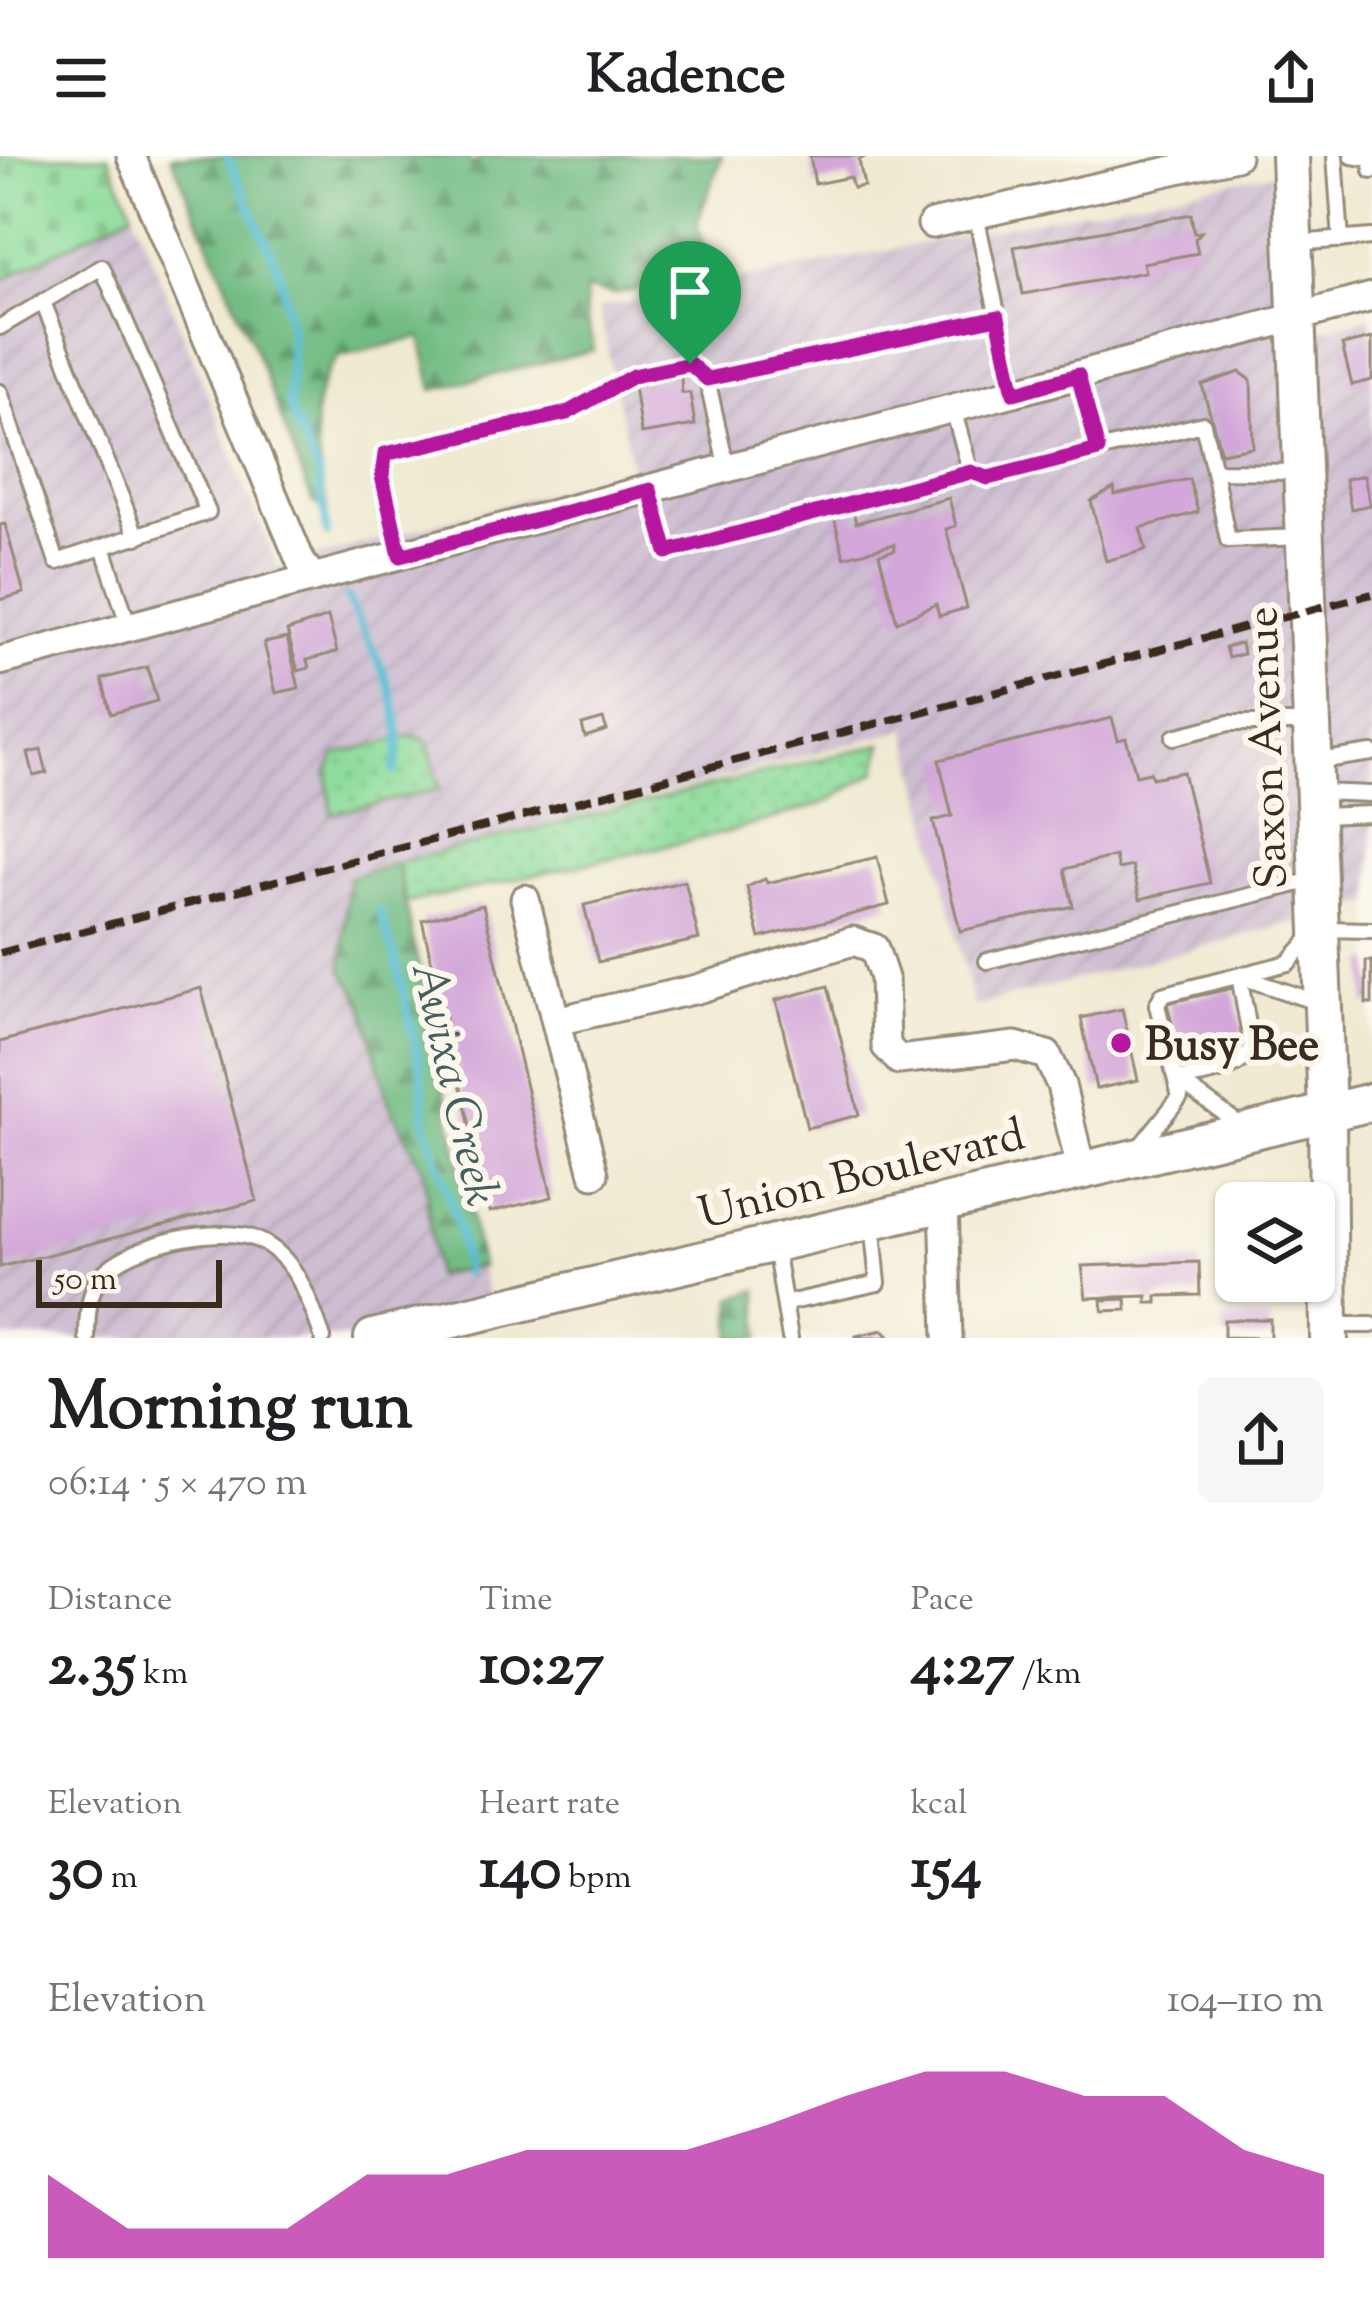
<!DOCTYPE html>
<meta charset="utf-8">
<style>
:root{--surface:#fff;--page:#f6f6f6;--text:#202124;--muted:#757577;--accent:#b5179e}
body{margin:0;font-family:"Sorts Mill Goudy",serif;background:var(--page);color:var(--text);height:100vh;display:flex;flex-direction:column;font-size:45px;white-space:nowrap}
*{box-sizing:border-box;margin:0}
p{font-size:39px;color:var(--muted)}
.icon{flex:none;width:66px;height:66px;fill:none;stroke:currentColor;stroke-width:2;stroke-linecap:round;stroke-linejoin:round}
.map{position:relative;height:1182px;overflow:hidden}
.details{display:flex;flex-direction:column;background:var(--surface);flex:1}
.details>*{flex:none}
.fabs{position:absolute;left:1215px;top:1026px;display:grid;gap:24px}
.fabs a{display:grid;place-items:center;width:120px;height:120px;border-radius:18px;background:var(--surface);box-shadow:0 3px 9px #0004;font-size:60px}
.scale{position:absolute;left:36px;bottom:30px;width:186px;box-sizing:border-box;padding-left:12px;border:6px solid #3b2a1e;border-top:0;font-size:33px;line-height:42px;white-space:nowrap;color:#3b2a1e;-webkit-text-stroke:9px #fbf7ec;paint-order:stroke}
.pin{position:absolute;display:grid;place-items:center;width:102px;height:102px;color:#fff;margin:-123px -51px;border-radius:50% 50% 50% 0;rotate:-45deg;box-shadow:0 0 12px #0007}
.pin .icon{rotate:45deg}
.round{display:grid;place-items:center;flex:none;width:126px;height:126px;border-radius:18px;background:var(--page)}
.head{display:flex;align-items:center;justify-content:space-between;height:204px;padding:0 48px}
h1{font-size:66px;font-weight:700;line-height:90px}
.metrics{display:grid;grid-template-columns:repeat(3,1fr);gap:18px;height:204px;padding:12px 48px}
.metrics div{display:grid;align-content:center}
.metrics b{font-size:60px;font-weight:700}
.metrics small{font-size:33px;font-weight:400}
.metrics p{font-size:33px}
.chart{height:336px;padding:24px 48px}
.chart p{display:flex;justify-content:space-between}
.chart svg{width:100%;height:216px;margin-top:12px;fill:var(--accent);opacity:.7}
header{display:flex;justify-content:space-between;align-items:center;height:156px;padding:0 48px;background:var(--surface);font-size:54px;font-weight:700}
.map>svg:first-child{display:block}
.industrial{fill:url(#industrial-furrows)}
.grass{fill:url(#grass-dots);stroke:#64835c;stroke-width:3}
.forest{fill:url(#forest-firs);stroke:#567350;stroke-width:3}
.cemetery{fill:url(#cemetery-stones);stroke:#64835c;stroke-width:3}
.lines{fill:none;stroke-linecap:round;stroke-linejoin:round}
.stream{stroke:#57bed5;stroke-width:8}
.building{fill:#d3a7d9}
.lane-casing{stroke:#968a78;stroke-width:20}
.street-casing{stroke:#968a78;stroke-width:33}
.secondary-casing{stroke:#968a78;stroke-width:42}
.lane{stroke:#fff;stroke-width:14}
.street{stroke:#fff;stroke-width:27}
.secondary{stroke:#fff;stroke-width:36}
.rail{stroke:#3b2a1e;stroke-width:8;stroke-dasharray:18 9;stroke-linecap:butt}
.route-casing{stroke:#fff;stroke-width:24}
.route{stroke:#b5179e;stroke-width:15}
.poi-dot{fill:#b5179e;stroke:#fbf7ec;stroke-width:4.5}
.labels{text-anchor:middle;stroke-width:12;stroke-linejoin:round;paint-order:stroke}
.street-label{font-size:45px;fill:#3b2a1e;stroke:#fbf7ec}
.poi-label{font-size:45px;font-weight:bold;fill:#3b2a1e;stroke:#fbf7ec;text-anchor:start}
.water-label{font-size:48px;font-style:italic;fill:#455e5e;stroke:#fbf7ec}
</style>
<header><svg class="icon" aria-label="menu" viewBox="0 0 24 24"><path d="M4 6h16M4 12h16M4 18h16"/></svg>Kadence<svg class="icon" aria-label="share" viewBox="0 0 24 24"><path d="M12 15V3M7 8l5-5 5 5M5 13v7h14v-7"/></svg></header>
<div class="map">
<svg width="1372" height="1182" viewBox="0 0 1372 1182">
<defs>
<pattern id="industrial-furrows" width="10" height="10" patternUnits="userSpaceOnUse" patternTransform="scale(3)"><rect width="10" height="10" fill="#cebed2"/><path d="M-1 1l2-2M0 10L10 0M9 11l2-2" fill="none" stroke="#b2a3b4"/></pattern>
<pattern id="grass-dots" width="8" height="8" patternUnits="userSpaceOnUse" patternTransform="scale(3)"><rect width="8" height="8" fill="#8cdc9b"/><path d="M2 2h.1M6 6h.1" fill="none" stroke="#7abd85" stroke-width="1.8" stroke-linecap="round"/></pattern>
<pattern id="forest-firs" width="22" height="20" patternUnits="userSpaceOnUse" patternTransform="scale(3)"><rect width="22" height="20" fill="#71bc83"/><path d="M5 1l3.5 6h-7zM16 11l3.5 6h-7z" fill="#5e996b"/></pattern>
<pattern id="cemetery-stones" width="16" height="16" patternUnits="userSpaceOnUse" patternTransform="scale(3)"><rect width="16" height="16" fill="#8cdc9b"/><path d="M2 7V4a2 2 0 0 1 4 0v3zM10 15v-3a2 2 0 0 1 4 0v3z" fill="#7abd85"/></pattern>
</defs>
<rect width="100%" height="100%" fill="#fbf7ec"/>
<filter id="ink" filterUnits="userSpaceOnUse"><feTurbulence type="fractalNoise" baseFrequency=".00833" numOctaves="2"/><feDisplacementMap in="SourceGraphic" scale="24" xChannelSelector="R" yChannelSelector="G"/><feConvolveMatrix kernelMatrix="1 2 1 2 8 2 1 2 1" color-interpolation-filters="sRGB"/></filter>
<filter id="wash" filterUnits="userSpaceOnUse"><feTurbulence type="fractalNoise" baseFrequency=".004" numOctaves="4" result="noise"/><feDisplacementMap in="SourceGraphic" scale="48" xChannelSelector="R" yChannelSelector="G"/><feGaussianBlur stdDeviation="2.7" result="paint"/><feColorMatrix in="noise" values="0 0 0 0 0 0 0 0 0 0 0 0 0 0 0 0 0 1.4 0 .05"/><feComposite in="paint" operator="in"/></filter>
<g filter="url(#wash)">
<rect width="100%" height="100%" fill="#f0ead2"/>
<polygon class="industrial" points="1279,16 1279,185 1372,161 1372,746 974,850 907,573 398,707 490,1154 373,1182 0,1182 0,125 133,56 278,412 632,313 599,152"/>
<g class="grass">
<polygon points="412,579 427,585 440,633 332,658 327,617 335,599"/>
<polygon points="882,588 877,615 827,646 725,677 406,747 397,707"/>
</g>
<g class="forest">
<path d="M 171,0 L 467,0 L 473,10 L 480,0 L 722,0 L 697,67 L 711,119 L 614,138 L 587,133 L 585,157 L 594,194 L 433,234 L 421,181 L 338,201 C 300,247 319,300 327,354 L 312,345 L 254,191 Z"/>
<polygon points="397,707 481,1110 435,1120 424,1015 389,947 362,845 342,813 348,722"/>
<polygon points="758,1134 760,1182 732,1182 733,1142"/>
</g>
<polygon class="cemetery" points="0,0 108,0 133,56 0,125"/>
<g class="lines">
<g class="stream">
<polyline points="227,0 278,111 291,171 289,251 319,321 327,378"/>
<path d="M 347,441 C 372,494 413,553 394,615"/>
<polyline points="379,754 395,800 421,913 426,968 459,1072 465,1117"/>
</g>
</g>
<g id="blocks">
<g class="building">
<polygon points="810,0 867,0 859,4 864,30 853,32 850,21 815,28"/>
<polygon points="1191,58 1194,77 1201,76 1195,83 1198,97 1143,107 1145,116 1023,138 1014,91"/>
<polygon points="1372,182 1372,224 1352,229 1342,189"/>
<polygon points="1240,216 1251,224 1253,291 1221,297 1202,229"/>
<polygon points="667,222 681,222 682,237 690,237 695,269 641,278 634,230"/>
<polygon points="1364,319 1370,349 1351,353 1345,323"/>
<polygon points="1189,323 1198,356 1140,372 1146,394 1106,405 1091,345 1114,332 1115,339"/>
<polygon points="949,342 956,370 946,373 967,452 939,460 936,448 897,466 879,398 895,394 894,388 844,401 834,361 853,356 856,367"/>
<polygon points="5,368 24,437 0,444 0,369"/>
<polygon points="328,461 337,496 307,504 309,512 298,515 287,475"/>
<polygon points="287,482 299,532 276,537 264,487"/>
<polygon points="1241,487 1243,498 1228,502 1225,491"/>
<polygon points="147,511 157,545 111,558 102,523"/>
<polygon points="1112,562 1118,584 1126,582 1136,619 1150,616 1152,622 1183,616 1210,727 1140,743 1132,710 1118,713 1115,700 1065,713 1073,750 960,775 933,665 952,660 939,604"/>
<polygon points="603,563 607,574 585,581 582,569"/>
<polygon points="41,594 47,617 34,620 28,597"/>
<polygon points="877,701 889,749 760,782 747,731 765,723 767,727"/>
<polygon points="685,725 699,783 598,806 584,749"/>
<polygon points="483,749 552,1041 490,1056 422,764"/>
<rect x="1366" y="805" width="6" height="43"/>
<polygon points="828,830 859,959 807,972 776,844"/>
<polygon points="201,832 257,1045 0,1111 0,886"/>
<polygon points="1233,832 1247,893 1182,908 1167,847"/>
<polygon points="1122,853 1138,924 1096,933 1081,862"/>
<polygon points="1199,1106 1200,1139 1157,1140 1157,1147 1147,1147 1147,1140 1086,1142 1082,1110"/>
<polygon points="1126,1143 1127,1154 1103,1155 1102,1144"/>
<polygon points="1270,1163 1270,1182 1224,1181 1224,1164"/>
<polygon points="883,1174 890,1182 856,1182 856,1180"/>
</g>
</g>
</g>
<g filter="url(#ink)">
<use href="#blocks" fill-opacity="0" stroke="#968a78" stroke-width="3"/>
<g class="lines">
<g class="lane-casing">
<g id="lane">
<polyline points="1335,0 1341,84"/>
<polyline points="1352,0 1371,3 1372,15"/>
<polyline points="976,59 1014,236"/>
<polyline points="1296,87 1372,81"/>
<polyline points="43,146 137,381"/>
<polyline points="0,171 102,111 208,356 57,406 0,236"/>
<polyline points="707,223 998,161"/>
<polyline points="953,253 971,317 988,322 1098,294 1079,219"/>
<polyline points="1098,294 1203,268 1214,315 1298,316"/>
<polyline points="1214,315 1228,384 1303,381"/>
<polyline points="650,334 667,396 971,317"/>
<polyline points="104,394 129,471"/>
<polyline points="400,400 382,319 385,299 567,257 633,220 690,208 707,223 727,313"/>
<polyline points="1174,581 1229,567 1307,567"/>
<polyline points="1318,605 1372,597"/>
<polyline points="1317,636 1372,638"/>
<polyline points="1320,660 1372,658"/>
<polyline points="987,805 1317,723"/>
<polyline points="1239,820 1319,847"/>
<path d="M 1178,924 C 1203,918 1242,917 1252,890 L 1239,820"/>
<polyline points="1178,924 1242,970"/>
<polyline points="1138,993 1180,941 1157,849 1162,839 1288,807 1319,773 1372,774"/>
<polyline points="775,1091 790,1182"/>
<polyline points="787,1147 878,1127 872,1065"/>
<polyline points="1329,1169 1372,1169"/>
<path d="M 87,1182 C 87,1162 88,1135 101,1120 C 127,1088 221,1067 258,1084 C 297,1101 310,1146 323,1182"/>
</g>
</g>
<g class="street-casing">
<g id="street">
<polyline points="131,0 301,406 313,422"/>
<polyline points="932,68 1236,0"/>
<polyline points="0,505 1372,141"/>
<polyline points="525,743 594,1018"/>
<polyline points="556,865 697,833 853,785 874,792 884,822 886,890 899,904 1015,890 1047,899 1061,929 1081,1013"/>
<polyline points="944,1045 948,1182"/>
</g>
</g>
<g class="secondary-casing">
<g id="secondary">
<polyline points="1290,0 1327,956 1329,1182"/>
<polyline points="373,1182 1372,946"/>
</g>
</g>
<use href="#lane" class="lane"/>
<use href="#street" class="street"/>
<use href="#secondary" class="secondary"/>
<polyline class="rail" points="0,797 1372,438"/>
</g>
</g>
<g class="lines" filter="url(#ink)">
<g class="route-casing">
<polygon id="route" points="998,161 1014,237 1078,219 1098,294 988,322 971,316 667,396 650,334 400,400 382,320 385,298 567,257 633,220 690,208 707,223"/>
</g>
<use href="#route" class="route"/>
</g>
<circle class="poi-dot" cx="1121" cy="887" r="12"/>
<g class="labels">
<g class="street-label">
<text transform="translate(1265 592) rotate(-92)" y="16">Saxon Avenue</text>
<text transform="translate(861 1016) rotate(-14)" y="16">Union Boulevard</text>
</g>
<g class="poi-label">
<text x="1145" y="903">Busy Bee</text>
</g>
<g class="water-label">
<text transform="translate(457 927) rotate(77)" y="17">Awixa Creek</text>
</g>
</g>
</svg>
<div class="fabs">
<a><svg class="icon" aria-label="layers" viewBox="0 0 24 24"><path d="M12 4l9 5-9 5-9-5zM3 14l9 5 9-5"/></svg></a>
</div>
<div class="scale">50 m</div>
<div class="pin" style="left:690px;top:208px;background:#1e9e55"><svg class="icon" aria-label="arrive" viewBox="0 0 24 24"><path d="M6 21V4h12l-3 4 3 4H6"/></svg></div>
</div>
<section class="details">
<div class="head"><div><h1>Morning run</h1><p>06:14 · 5 × 470 m</p></div><a class="round"><svg class="icon" aria-label="share" viewBox="0 0 24 24"><path d="M12 15V3M7 8l5-5 5 5M5 13v7h14v-7"/></svg></a></div>
<div class="metrics">
<div><p>Distance</p><b>2.35<small> km</small></b></div>
<div><p>Time</p><b>10:27</b></div>
<div><p>Pace</p><b>4:27<small> /km</small></b></div>
</div>
<div class="metrics">
<div><p>Elevation</p><b>30<small> m</small></b></div>
<div><p>Heart rate</p><b>140<small> bpm</small></b></div>
<div><p>kcal</p><b>154</b></div>
</div>
<div class="chart"><p><span>Elevation</span>104–110 m</p>
<svg viewBox="0 0 160 44" preserveAspectRatio="none"><path d="M0 44V27L10 38L20 38L30 38L40 27L50 27L60 22L70 22L80 22L90 17L100 11L110 6L120 6L130 11L140 11L150 22L160 27V44z"/></svg>
</div>
</section>
